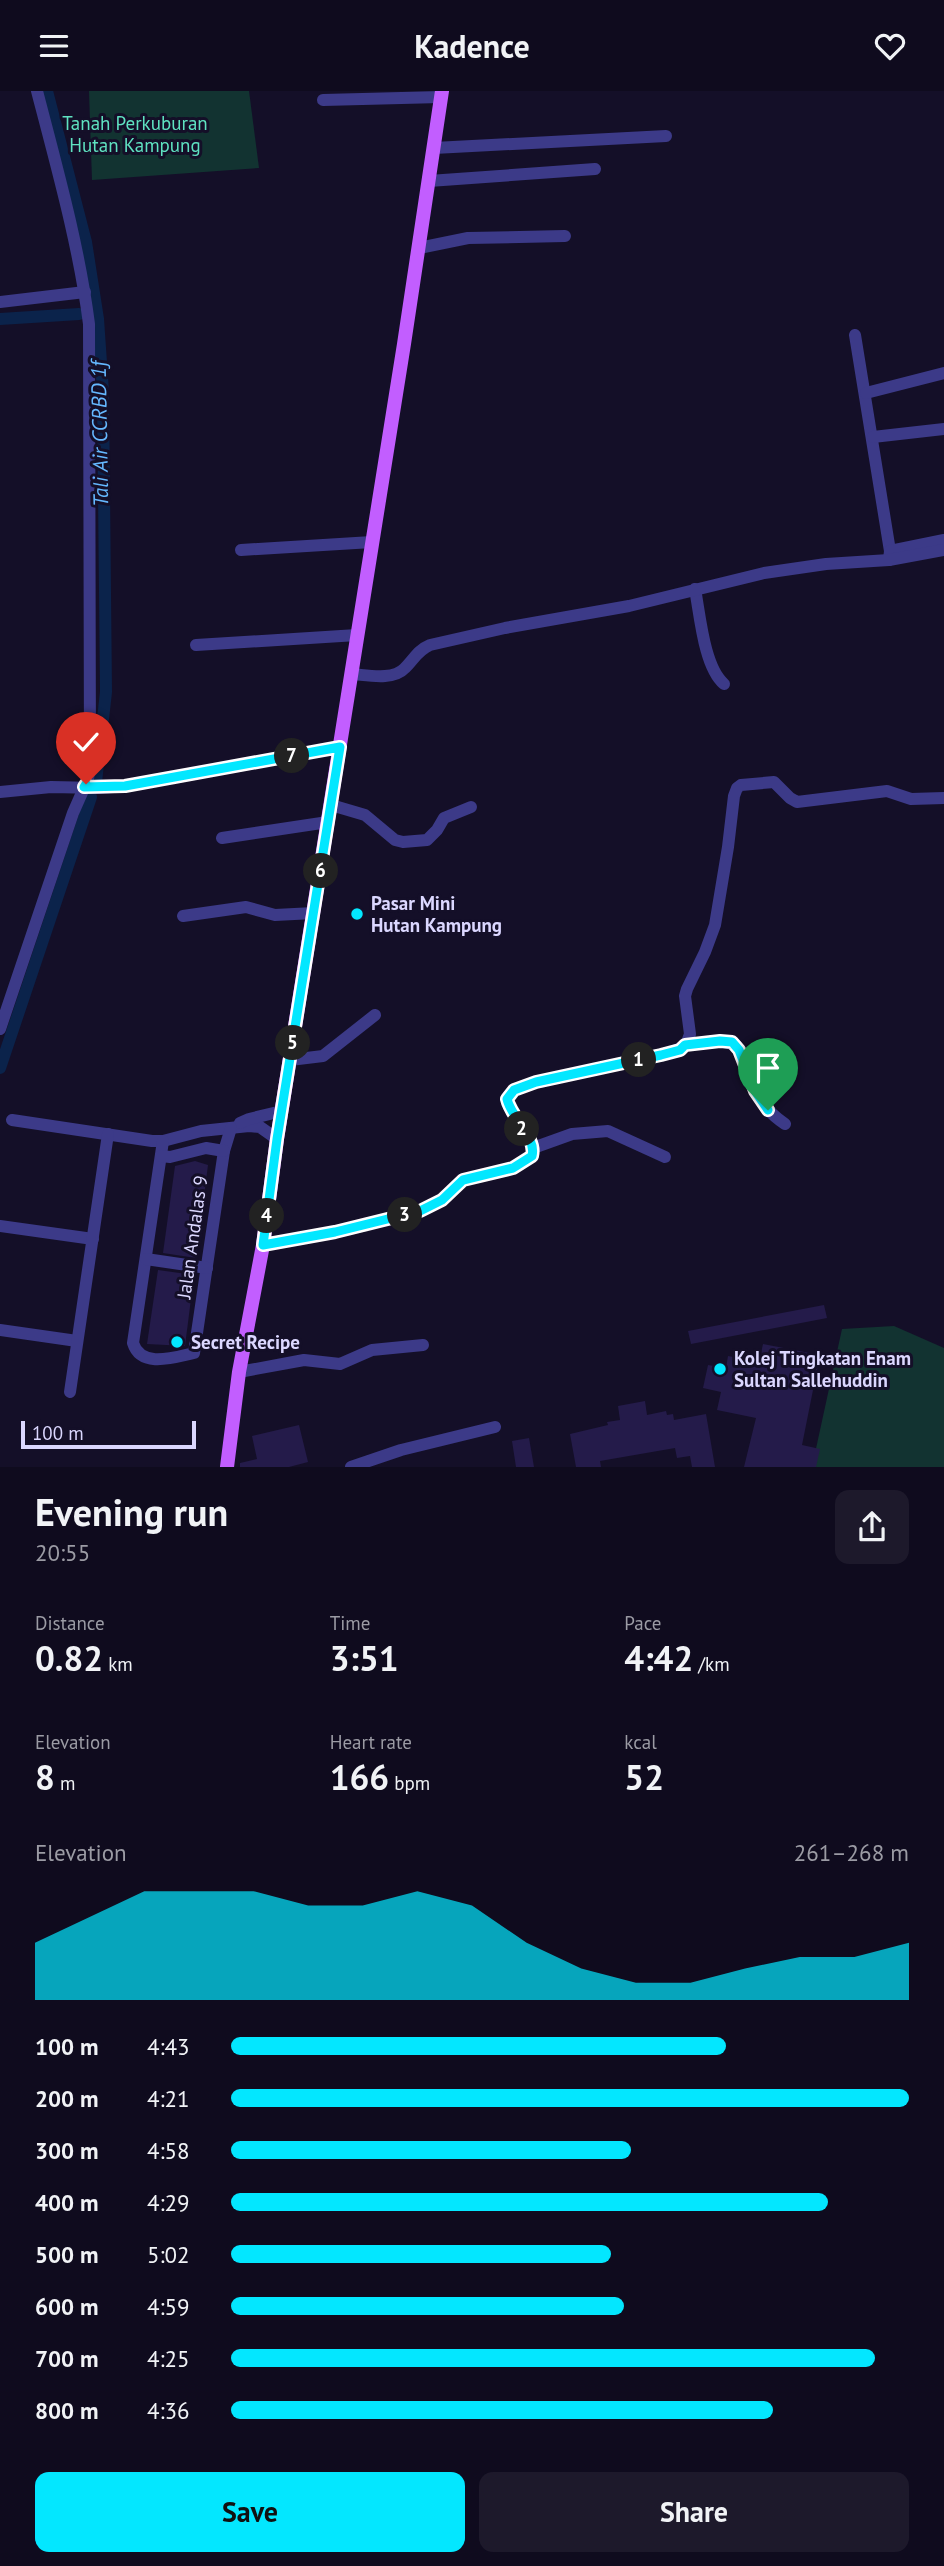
<!DOCTYPE html>
<meta charset="utf-8">
<style>
:root{--surface:#0f0b1e;--page:#1d192b;--text:#f1f3f6;--muted:#9b9ba4;--accent:#03e7ff}
body{margin:0;font-family:"PT Sans",sans-serif;background:var(--page);color:var(--text);height:100vh;display:flex;flex-direction:column;font-size:26px;white-space:nowrap}
*{box-sizing:border-box;margin:0}
p{font-size:23px;color:var(--muted)}
.icon{flex:none;width:38px;height:38px;fill:none;stroke:currentColor;stroke-width:2;stroke-linecap:round;stroke-linejoin:round}
.map{position:relative;height:1376px;overflow:hidden}
.sheet{display:flex;flex-direction:column;background:var(--surface);flex:1}
.sheet>*{flex:none}
.scale{position:absolute;left:21px;bottom:18px;width:175px;box-sizing:border-box;padding-left:7px;border:4px solid #dbd7ff;border-top:0;font-size:19px;line-height:24px;white-space:nowrap;color:#dbd7ff;-webkit-text-stroke:5px #140f28;paint-order:stroke}
.pin{position:absolute;display:grid;place-items:center;width:60px;height:60px;color:#fff;margin:-72px -30px;border-radius:50% 50% 50% 0;rotate:-45deg;box-shadow:0 0 7px #0007}
.pin .icon{rotate:45deg}
.km{position:absolute;width:35px;height:35px;margin:-18px;border-radius:50%;background:#222;color:#fff;font-size:19px;line-height:35px;text-align:center}
.round{display:grid;place-items:center;flex:none;width:74px;height:74px;border-radius:14px;background:var(--page)}
.overview{display:flex;align-items:center;justify-content:space-between;height:119px;padding:0 35px}
h1{font-size:38px;font-weight:800;line-height:52px}
.figures{display:grid;grid-template-columns:repeat(3,1fr);gap:10px;height:119px;padding:7px 35px}
.figures div{display:grid;align-content:center}
.figures b{font-size:35px;font-weight:800}
.figures small{font-size:19px;font-weight:400}
.figures p{font-size:19px}
.chart{height:196px;padding:14px 35px}
.chart p{display:flex;justify-content:space-between}
.chart svg{width:100%;height:126px;margin-top:7px;fill:var(--accent);opacity:.7}
.button{display:flex;gap:14px;margin-top:auto;padding:14px 35px}
.button a{flex:1;height:80px;border-radius:14px;background:var(--accent);color:#111;font-size:28px;font-weight:800;line-height:80px;text-align:center}
.button a+a{background:var(--page);color:var(--text)}
ul{padding:0 35px;list-style:none;font-size:23px}
li{display:grid;grid-template-columns:112px 84px 1fr;align-items:center;height:52px}
li i{height:18px;border-radius:9px;background:var(--accent)}
header{display:flex;justify-content:space-between;align-items:center;height:91px;padding:0 35px;background:var(--surface);font-size:32px;font-weight:800}
.map>svg:first-child{display:block}
.green{fill:#123331}
.lines{fill:none;stroke-linecap:round;stroke-linejoin:round}
.canal{stroke:#0b234b;stroke-width:12}
.building{fill:#241b4a}
.minor{stroke:#3c3a88;stroke-width:12}
.major{stroke:#c25eff;stroke-width:14}
.route-casing{stroke:#fff;stroke-width:14}
.route{stroke:#03e7ff;stroke-width:9}
.poi-dot{fill:#03e7ff;stroke:#140f28;stroke-width:2.5}
.labels{text-anchor:middle;stroke-width:6;stroke-linejoin:round;paint-order:stroke}
.park-label{font-size:19px;fill:#5fe2c1;stroke:#140f28}
.poi-label{font-size:19px;font-weight:bold;fill:#dbd7ff;stroke:#140f28;text-anchor:start}
.street-label{font-size:19px;fill:#dbd7ff;stroke:#140f28}
.water-label{font-size:21px;font-style:italic;fill:#65b8ff;stroke:#140f28}
</style>
<header><svg class="icon" aria-label="menu" viewBox="0 0 24 24"><path d="M4 6h16M4 12h16M4 18h16"/></svg>Kadence<svg class="icon" aria-label="heart" viewBox="0 0 24 24"><path d="M12 20l-8-8c-3-5 5-10 8-4 3-6 11-1 8 4z"/></svg></header>
<div class="map">
<svg width="944" height="1376" viewBox="0 0 944 1376">
<rect width="100%" height="100%" fill="#140f28"/>
<g class="green">
<polygon points="89,0 249,0 259,77 92,89"/>
<polygon points="894,1235 944,1257 944,1376 812,1376 842,1238"/>
</g>
<g class="lines">
<g class="canal">
<polyline points="47,0 86,151 98,228 103,301 106,601 96,691"/>
<polyline points="0,228 79,223"/>
<polyline points="0,977 91,706"/>
</g>
</g>
<g class="building">
<polygon points="195,1070 208,1074 196,1167 163,1162 175,1075"/>
<polygon points="158,1179 194,1184 185,1255 147,1253"/>
<polygon points="824,1214 827,1227 691,1253 688,1240"/>
<polygon points="763,1253 820,1264 802,1354 820,1358 816,1376 744,1376 756,1327 717,1319 721,1301 703,1297 708,1274 726,1277 728,1265 759,1271"/>
<polygon points="645,1310 647,1324 666,1320 667,1324 673,1323 674,1329 706,1323 715,1376 692,1376 690,1365 677,1367 675,1357 600,1370 601,1376 576,1376 570,1343 608,1334 607,1331 620,1329 618,1315"/>
<polygon points="299,1334 308,1371 289,1376 240,1376 240,1372 257,1368 252,1345"/>
<polygon points="529,1347 534,1376 516,1376 512,1350"/>
</g>
<g class="lines">
<g class="minor">
<polyline points="323,9 441,6"/>
<polyline points="434,57 666,45"/>
<polyline points="429,90 595,78"/>
<polyline points="419,157 468,147 565,145"/>
<polyline points="0,211 85,201"/>
<polyline points="855,244 890,460 889,469"/>
<polyline points="866,302 944,282"/>
<polyline points="873,346 944,338"/>
<polyline points="241,459 372,451"/>
<polyline points="890,460 944,449"/>
<path d="M 695,498 C 700,524 704,576 724,593"/>
<polyline points="196,554 357,544"/>
<path d="M 351,583 C 367,584 393,590 405,577 C 414,568 418,559 430,554 L 505,537 L 629,515 L 764,482 L 826,473 L 889,469 L 944,459"/>
<polyline points="0,701 51,696 99,697 125,695 340,656"/>
<polyline points="331,714 365,724 395,749 403,751 427,749 437,739 444,727 471,716"/>
<polyline points="222,747 328,731"/>
<polyline points="183,825 246,816 275,824 314,822"/>
<path d="M 0,938 L 73,722 L 88,688 L 90,675 L 89,233 C 79,155 57,77 37,0"/>
<path d="M 686,954 L 720,950 L 736,954 C 756,985 749,1009 785,1033"/>
<polyline points="290,969 323,965 375,924"/>
<polyline points="12,1029 152,1050 163,1050 201,1040 249,1035 260,1036 277,1048"/>
<polyline points="240,1032 249,1028 282,1020"/>
<path d="M 163,1050 L 133,1252 C 141,1278 175,1266 194,1262 L 224,1060 L 231,1037"/>
<polyline points="533,1057 572,1043 608,1040 665,1066"/>
<polyline points="161,1065 170,1066 206,1057 224,1060"/>
<polyline points="0,1135 93,1148"/>
<polyline points="263,1154 335,1141 420,1120 442,1109 463,1089 513,1077 532,1065 533,1057 508,1013 508,1005 514,999 536,991 672,961 686,954 690,943 685,905 687,898 705,861 715,834 728,756 734,705 737,697 741,694 774,691 790,707 797,711 887,700 911,708 944,707"/>
<polyline points="146,1168 207,1177"/>
<polyline points="0,1239 77,1250"/>
<polyline points="239,1281 304,1269 340,1273 372,1259 423,1254"/>
<polyline points="70,1301 108,1043"/>
<polyline points="351,1376 401,1359 495,1336"/>
</g>
<polyline class="major" points="227,1376 239,1281 263,1154 277,1048 404,253 442,0"/>
</g>
<g class="lines">
<g class="route-casing">
<path id="route" d="M 86,693 L 84,696 L 125,695 L 340,656 L 277,1048 L 263,1154 L 335,1141 L 420,1120 L 442,1109 L 463,1089 L 513,1077 L 532,1065 C 537,1046 511,1027 507,1008 L 514,999 L 536,991 L 661,964 L 680,959 L 685,954 L 720,950 L 732,951 L 739,959 L 755,1000 L 768,1019"/>
</g>
<use href="#route" class="route"/>
</g>
<g class="poi-dot">
<circle cx="357" cy="823" r="7"/>
<circle cx="177" cy="1251" r="7"/>
<circle cx="720" cy="1278" r="7"/>
</g>
<g class="labels">
<g class="park-label">
<text x="135" y="39">Tanah Perkuburan<tspan x="135" dy="22">Hutan Kampung</tspan></text>
</g>
<g class="poi-label">
<text x="371" y="819">Pasar Mini<tspan x="371" dy="22">Hutan Kampung</tspan></text>
<text x="191" y="1258">Secret Recipe</text>
<text x="734" y="1274">Kolej Tingkatan Enam<tspan x="734" dy="22">Sultan Sallehuddin</tspan></text>
</g>
<g class="street-label">
<text transform="translate(192 1146) rotate(-82)" y="7">Jalan Andalas 9</text>
</g>
<g class="water-label">
<text transform="translate(100 343) rotate(-91)" y="7">Tali Air CCRBD 1f</text>
</g>
</g>
</svg>
<div class="scale">100 m</div>
<div class="pin" style="left:768px;top:1019px;background:#1e9e55"><svg class="icon" aria-label="arrive" viewBox="0 0 24 24"><path d="M6 21V4h12l-3 4 3 4H6"/></svg></div>
<div class="pin" style="left:86px;top:693px;background:#d93025"><svg class="icon" aria-label="check" viewBox="0 0 24 24"><path d="M5 12l5 5 9-10"/></svg></div>
<b class="km" style="left:639px;top:969px">1</b>
<b class="km" style="left:522px;top:1038px">2</b>
<b class="km" style="left:405px;top:1124px">3</b>
<b class="km" style="left:267px;top:1125px">4</b>
<b class="km" style="left:293px;top:952px">5</b>
<b class="km" style="left:321px;top:780px">6</b>
<b class="km" style="left:292px;top:665px">7</b>
</div>
<section class="sheet">
<div class="overview"><div><h1>Evening run</h1><p>20:55</p></div><a class="round"><svg class="icon" aria-label="share" viewBox="0 0 24 24"><path d="M12 15V3M7 8l5-5 5 5M5 13v7h14v-7"/></svg></a></div>
<div class="figures">
<div><p>Distance</p><b>0.82<small> km</small></b></div>
<div><p>Time</p><b>3:51</b></div>
<div><p>Pace</p><b>4:42<small> /km</small></b></div>
</div>
<div class="figures">
<div><p>Elevation</p><b>8<small> m</small></b></div>
<div><p>Heart rate</p><b>166<small> bpm</small></b></div>
<div><p>kcal</p><b>52</b></div>
</div>
<div class="chart"><p><span>Elevation</span>261–268 m</p>
<svg viewBox="0 0 160 44" preserveAspectRatio="none"><path d="M0 44V24L10 15L20 6L30 6L40 6L50 11L60 11L70 6L80 11L90 24L100 33L110 38L120 38L130 33L140 29L150 29L160 24V44z"/></svg>
</div>
<ul>
<li><b>100 m</b>4:43<i style="width:73%"></i></li>
<li><b>200 m</b>4:21<i style="width:100%"></i></li>
<li><b>300 m</b>4:58<i style="width:59%"></i></li>
<li><b>400 m</b>4:29<i style="width:88%"></i></li>
<li><b>500 m</b>5:02<i style="width:56%"></i></li>
<li><b>600 m</b>4:59<i style="width:58%"></i></li>
<li><b>700 m</b>4:25<i style="width:95%"></i></li>
<li><b>800 m</b>4:36<i style="width:80%"></i></li>
</ul>
<div class="button"><a>Save</a><a>Share</a></div>
</section>
